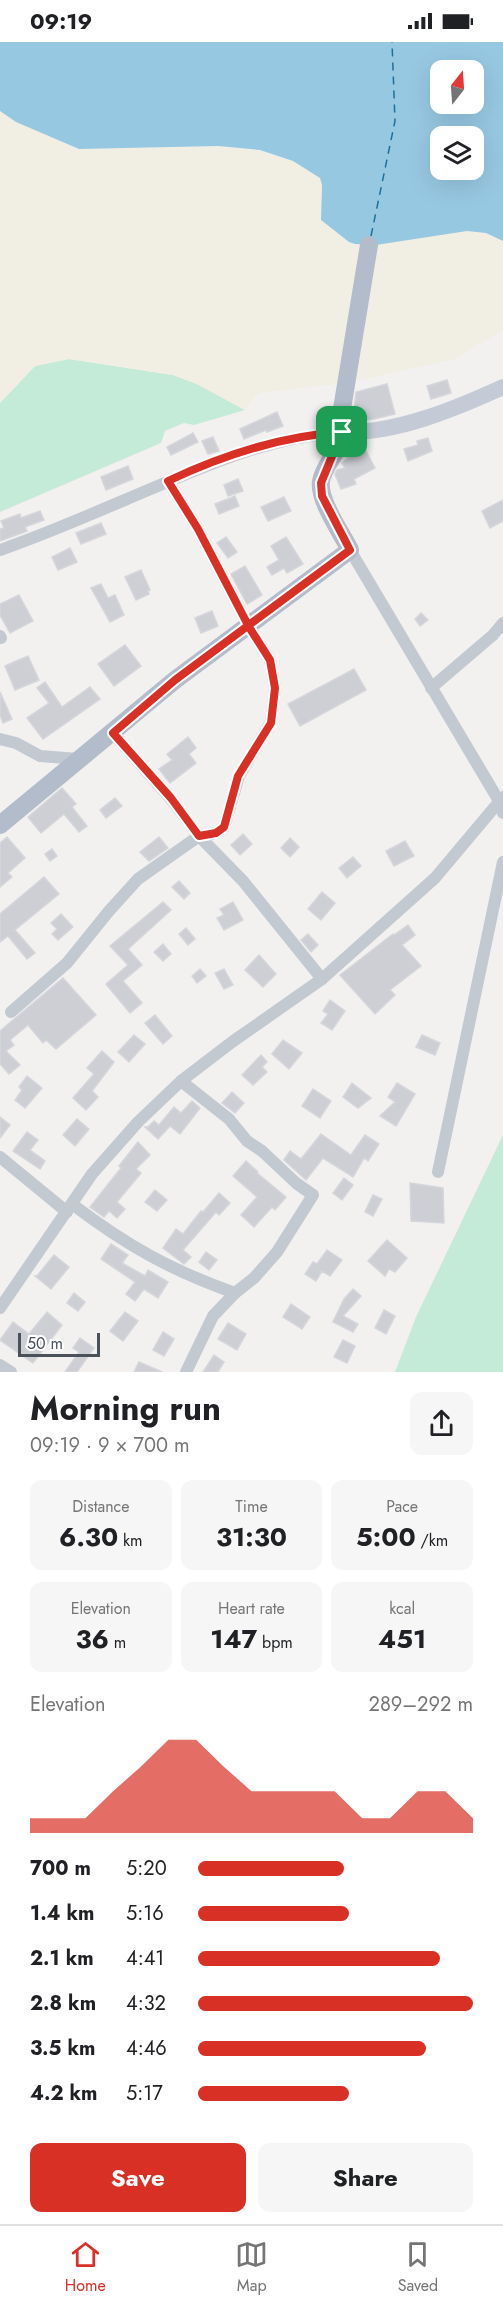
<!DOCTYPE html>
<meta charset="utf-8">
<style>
:root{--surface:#fff;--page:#f6f6f6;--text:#202124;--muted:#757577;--line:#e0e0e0;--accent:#d93025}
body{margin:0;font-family:Jost,sans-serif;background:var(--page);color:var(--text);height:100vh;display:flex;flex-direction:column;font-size:22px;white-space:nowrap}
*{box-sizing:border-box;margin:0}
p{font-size:20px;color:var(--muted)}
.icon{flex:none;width:33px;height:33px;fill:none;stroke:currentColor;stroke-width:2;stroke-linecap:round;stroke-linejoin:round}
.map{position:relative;height:1330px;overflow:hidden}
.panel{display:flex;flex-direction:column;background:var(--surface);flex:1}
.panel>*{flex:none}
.needle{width:39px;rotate:17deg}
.fabs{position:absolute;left:430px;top:18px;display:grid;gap:12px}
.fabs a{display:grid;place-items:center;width:54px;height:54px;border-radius:12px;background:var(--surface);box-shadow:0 6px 24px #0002;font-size:30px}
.scale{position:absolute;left:18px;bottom:15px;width:82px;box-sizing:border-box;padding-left:6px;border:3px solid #4a515b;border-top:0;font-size:16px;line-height:21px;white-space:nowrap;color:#4a515b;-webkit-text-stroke:4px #fff;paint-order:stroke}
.pin{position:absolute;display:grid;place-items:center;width:51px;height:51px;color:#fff;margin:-26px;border-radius:12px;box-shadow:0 3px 9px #0006}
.round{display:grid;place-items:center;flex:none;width:63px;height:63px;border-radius:12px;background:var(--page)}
.overview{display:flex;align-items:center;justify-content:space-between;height:102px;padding:0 30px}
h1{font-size:33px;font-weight:700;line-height:45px}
.metrics{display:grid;grid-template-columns:repeat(3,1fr);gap:9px;height:102px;padding:6px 30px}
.metrics div{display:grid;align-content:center;border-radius:12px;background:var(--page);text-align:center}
.metrics b{font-size:26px;font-weight:700}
.metrics small{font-size:16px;font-weight:400}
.metrics p{font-size:16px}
.chart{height:168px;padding:12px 30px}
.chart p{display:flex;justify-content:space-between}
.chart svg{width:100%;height:108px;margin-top:6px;fill:var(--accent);opacity:.7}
.action{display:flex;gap:12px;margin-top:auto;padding:12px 30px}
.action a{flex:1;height:69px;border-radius:12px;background:var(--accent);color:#fff;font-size:24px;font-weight:700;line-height:69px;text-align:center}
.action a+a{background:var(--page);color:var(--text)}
ul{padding:0 30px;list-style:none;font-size:20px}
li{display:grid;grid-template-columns:96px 72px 1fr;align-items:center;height:45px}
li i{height:15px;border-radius:8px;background:var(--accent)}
.status{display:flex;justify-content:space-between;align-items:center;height:42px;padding:0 30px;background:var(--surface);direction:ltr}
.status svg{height:16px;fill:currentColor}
.menu{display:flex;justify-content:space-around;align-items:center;height:84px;border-top:2px solid var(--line);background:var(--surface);font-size:16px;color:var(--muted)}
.menu a{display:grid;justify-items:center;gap:3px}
.menu .selected{color:var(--accent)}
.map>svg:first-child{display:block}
.green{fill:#c4ead8}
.sand{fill:#f1efe3}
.water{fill:#97c8e2;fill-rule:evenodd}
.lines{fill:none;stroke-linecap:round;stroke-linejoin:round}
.ferry{stroke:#1d709b;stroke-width:1.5;stroke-dasharray:8 6;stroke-linecap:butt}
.building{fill:#cecfd4;stroke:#d5d6db;stroke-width:1.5}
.minor{stroke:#c3c9d0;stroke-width:12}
.secondary{stroke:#c5cbd6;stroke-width:16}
.primary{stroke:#b3bccb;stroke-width:18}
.route-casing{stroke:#fff;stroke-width:12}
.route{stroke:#d93025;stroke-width:8}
</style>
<div class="status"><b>09:19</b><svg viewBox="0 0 49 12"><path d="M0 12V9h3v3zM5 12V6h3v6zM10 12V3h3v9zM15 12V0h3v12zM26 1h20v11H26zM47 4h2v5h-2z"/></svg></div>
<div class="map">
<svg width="503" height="1330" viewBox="0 0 503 1330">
<rect width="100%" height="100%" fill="#f2f1f0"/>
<g class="green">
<polygon points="69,317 173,333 197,342 245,368 194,383 184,381 165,389 161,401 0,470 0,361 35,324"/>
<polygon points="503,1093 503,1330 395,1330 416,1275"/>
</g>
<polygon class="sand" points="0,69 16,80 79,107 218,104 260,108 293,119 320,136 322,143 321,178 349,200 355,202 376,203 467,189 486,191 503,199 503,288 455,317 347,341 258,351 245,368 197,342 173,333 69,317 35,324 0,361"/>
<path class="water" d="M 0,0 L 503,0 L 503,199 L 486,191 L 467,189 L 376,203 L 355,202 L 349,200 L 321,178 L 322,143 L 320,136 L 293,119 L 260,108 L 218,104 L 79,107 L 16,80 L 0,69 ZM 441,28 L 474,28 L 474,62 L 441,62 ZM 441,94 L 474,94 L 474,128 L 441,128 Z"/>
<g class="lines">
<polyline class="ferry" points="371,194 395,79 392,0"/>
</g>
<g class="building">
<polygon points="447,338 451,351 431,357 427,344"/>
<polygon points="387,342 395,372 374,377 353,379 356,350"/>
<polygon points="277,370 283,384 267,390 266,388 244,397 240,387"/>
<polygon points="193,391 198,400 171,413 167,405"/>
<polygon points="213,395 219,409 208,412 202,399"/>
<polygon points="428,396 432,409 408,419 404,407 418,403 417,399"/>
<polygon points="361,400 375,426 354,437 356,442 341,447 335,432 337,428 345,426 342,421 348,416 346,413 349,405"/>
<polygon points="128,424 133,437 106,448 101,435"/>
<polygon points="238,437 243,449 228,454 224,443"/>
<polygon points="235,454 239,464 219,472 215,462"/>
<polygon points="284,455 291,469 268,479 261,465"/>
<polygon points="503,458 503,479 490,486 482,469"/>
<polygon points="40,469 44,478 25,485 27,489 0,499 0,487 4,486 1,479 20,472 21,476"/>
<polygon points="101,481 106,492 81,502 76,491"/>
<polygon points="226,495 237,510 228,516 217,501"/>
<polygon points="286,495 303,522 287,531 284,526 272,533 267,525 279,518 271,504"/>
<polygon points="70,506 77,520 58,528 52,515"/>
<polygon points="245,524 262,553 247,562 231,532"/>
<polygon points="141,528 150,548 148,549 149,552 136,558 125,535"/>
<polygon points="101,542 108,556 115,553 124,573 110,580 91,546"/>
<polygon points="19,553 33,579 10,591 0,573 0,562"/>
<polygon points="212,569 218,584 201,591 195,576"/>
<polygon points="421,571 428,578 420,584 415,577"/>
<polygon points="125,603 141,624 114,644 98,622"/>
<polygon points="28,614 39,638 15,648 5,624"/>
<polygon points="354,627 366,648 300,684 288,662"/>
<polygon points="45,640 62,665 90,645 100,657 43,697 27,676 49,661 37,646"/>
<polygon points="0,650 12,677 3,681 0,673"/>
<polygon points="188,695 196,706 189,712 196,721 170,741 159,727 172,718 167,712"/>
<polygon points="62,746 76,762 72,765 87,784 79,790 64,772 41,791 28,775"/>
<polygon points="115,756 122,764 106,776 100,768"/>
<polygon points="243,792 252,802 240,813 231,803"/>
<polygon points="7,795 25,816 8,831 12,835 0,845 0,801"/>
<polygon points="159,795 168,806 149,819 140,810"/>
<polygon points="290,796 299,805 290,815 281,806"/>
<polygon points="405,799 414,814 394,824 386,809"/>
<polygon points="52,807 57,814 50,819 45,812"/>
<polygon points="353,815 361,824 347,836 339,826"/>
<polygon points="44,835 59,852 15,888 35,911 27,917 8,894 0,900 0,872"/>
<polygon points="179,839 190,851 184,857 172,845"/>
<polygon points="322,850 335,861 321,878 308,867"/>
<polygon points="163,860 171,868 128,907 142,923 123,939 142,961 130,971 106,942 128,923 110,904"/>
<polygon points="233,860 243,878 224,888 217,876 224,873 220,867"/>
<polygon points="61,872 73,885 58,898 52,892 57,887 51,881"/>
<polygon points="408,883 415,893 402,903 421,924 390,948 395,953 375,972 340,933 393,892 394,893"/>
<polygon points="186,886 195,897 188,903 179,892"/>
<polygon points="308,892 318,903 311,910 301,898"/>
<polygon points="163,902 171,912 163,919 154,910"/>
<polygon points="259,913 276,932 263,945 245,928"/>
<polygon points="200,927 206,934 197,941 192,934"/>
<polygon points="224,927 233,943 224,947 215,931"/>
<polygon points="63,936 96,973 56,1007 46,998 43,1001 28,983 10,998 14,1003 6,1009 20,1023 9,1032 0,1022 0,989"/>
<polygon points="330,958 345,969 332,988 321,981 328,972 323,969"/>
<polygon points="155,973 172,994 163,1002 145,981"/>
<polygon points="134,993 145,1002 129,1020 118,1010"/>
<polygon points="422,993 440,1001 435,1013 416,1005"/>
<polygon points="283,998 302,1011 289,1027 272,1012"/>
<polygon points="102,1009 114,1020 92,1049 98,1055 86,1068 73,1056 94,1032 87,1026"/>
<polygon points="261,1013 267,1020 262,1025 267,1030 253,1043 242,1033"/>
<polygon points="27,1034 42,1046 25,1066 15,1058 22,1048 19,1045"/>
<polygon points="352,1041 371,1056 358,1066 343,1055"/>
<polygon points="397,1041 415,1052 396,1084 380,1074 395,1060 388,1055"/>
<polygon points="313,1047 331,1059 320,1076 302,1064"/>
<polygon points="232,1050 244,1061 235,1071 222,1061"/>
<polygon points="192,1059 200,1066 180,1092 170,1084 158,1097 145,1085 148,1085 154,1079 159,1083 174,1065 181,1071"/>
<polygon points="0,1075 10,1083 0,1096"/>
<polygon points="77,1077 89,1087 75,1104 63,1093"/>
<polygon points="27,1090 38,1098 30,1108 45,1119 40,1127 13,1109"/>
<polygon points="321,1092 351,1113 365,1093 379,1102 368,1119 364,1116 353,1135 323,1116 306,1138 284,1118 290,1109 301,1117"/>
<polygon points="138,1100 150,1113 136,1127 141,1131 117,1160 125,1167 117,1176 109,1169 104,1175 90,1165 121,1126 119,1124"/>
<polygon points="246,1119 258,1130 257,1131 286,1155 275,1168 272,1165 254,1185 241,1173 257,1155 233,1134"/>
<polygon points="344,1136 353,1143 342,1158 333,1151"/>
<polygon points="410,1141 443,1146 444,1181 411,1179"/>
<polygon points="155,1148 167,1158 157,1169 145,1160"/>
<polygon points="219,1151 230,1161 219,1173 216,1170 183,1208 191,1215 184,1222 163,1206 176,1187 183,1192 201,1169 203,1170"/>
<polygon points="373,1153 382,1157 373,1174 365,1170"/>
<polygon points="387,1198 407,1216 395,1230 389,1227 385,1234 368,1219"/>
<polygon points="111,1202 128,1213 122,1221 145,1234 148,1228 168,1240 158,1256 144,1247 135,1259 126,1252 135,1240 101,1217"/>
<polygon points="327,1208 342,1218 330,1234 322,1229 316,1239 305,1232 313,1220 317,1222"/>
<polygon points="206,1210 217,1218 209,1228 199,1220"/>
<polygon points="54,1213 69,1225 51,1247 35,1234 37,1234"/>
<polygon points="353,1247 361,1254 343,1274 358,1282 353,1290 333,1280 344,1257"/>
<polygon points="74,1251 85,1260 78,1269 67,1261"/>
<polygon points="291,1262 310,1275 302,1287 283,1275"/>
<polygon points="384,1268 395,1274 386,1292 375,1286"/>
<polygon points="47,1270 62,1283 33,1321 0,1298 13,1280 29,1292"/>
<polygon points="125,1270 138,1279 123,1299 110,1289"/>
<polygon points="228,1281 246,1292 237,1308 218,1297"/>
<polygon points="163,1290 174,1297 164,1314 153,1308"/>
<polygon points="80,1296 94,1306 77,1330 65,1330 79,1310 73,1306"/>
<polygon points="343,1298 355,1304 347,1321 334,1315"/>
<polygon points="214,1313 224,1320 218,1330 203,1330"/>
<polygon points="139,1320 162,1330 134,1330"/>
</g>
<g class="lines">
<g class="minor">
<path d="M 0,508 C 52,490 103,467 153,446 C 216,419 273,395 342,390"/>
<polyline points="350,508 499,759 503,771"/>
<polyline points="0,594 1,596"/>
<polyline points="431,646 493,593 503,581"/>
<polyline points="113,691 171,757 199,794 243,839 322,937"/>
<polyline points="0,697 16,701 40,714 78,717"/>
<polyline points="11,970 67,921 109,869 138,837 199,794 216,791 224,785 239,734 271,680 275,646 270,618 249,585 198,487 168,439"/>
<polyline points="181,1039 229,1077 247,1099 262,1109 296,1141 313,1153 277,1210 254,1236 235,1251 213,1274 186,1330"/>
<polyline points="0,1115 67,1170"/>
<polyline points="438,1130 503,820"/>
<path d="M 72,1162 C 126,1203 170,1228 235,1251"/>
<polyline points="0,1266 92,1132 138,1080 181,1039 232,1000 322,937 435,836 503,755"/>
<polyline points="0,1323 11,1330"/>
</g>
<path class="secondary" d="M 342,390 C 395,392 455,367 503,345"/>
<path class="primary" d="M 0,783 L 175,638 L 350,508 C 341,490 318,458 321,439 C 323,429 328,422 333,414 C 341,401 341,388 341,373 L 369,203"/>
</g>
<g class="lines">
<g class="route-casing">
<path id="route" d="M 342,390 C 281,394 223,413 168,439 L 198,487 L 249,585 L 270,618 L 275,646 L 271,681 L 238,734 L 224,785 L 216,791 L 199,794 L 171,756 L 113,691 L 175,638 L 350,508 L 322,454 L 321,441 L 342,390"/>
</g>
<use href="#route" class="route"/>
</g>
</svg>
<div class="fabs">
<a><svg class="needle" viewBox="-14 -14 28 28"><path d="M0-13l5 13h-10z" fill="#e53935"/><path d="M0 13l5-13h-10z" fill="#757577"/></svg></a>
<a><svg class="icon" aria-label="layers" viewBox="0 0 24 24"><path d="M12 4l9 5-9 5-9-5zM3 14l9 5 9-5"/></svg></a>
</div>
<div class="scale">50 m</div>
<div class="pin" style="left:342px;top:390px;background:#1e9e55"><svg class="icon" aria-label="arrive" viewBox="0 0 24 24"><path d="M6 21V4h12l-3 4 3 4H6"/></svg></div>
</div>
<section class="panel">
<div class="overview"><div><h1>Morning run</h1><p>09:19 · 9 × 700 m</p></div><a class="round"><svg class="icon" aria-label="share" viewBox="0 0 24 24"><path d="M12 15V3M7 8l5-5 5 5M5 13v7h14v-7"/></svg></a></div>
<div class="metrics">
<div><p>Distance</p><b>6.30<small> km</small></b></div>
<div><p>Time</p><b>31:30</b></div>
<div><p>Pace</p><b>5:00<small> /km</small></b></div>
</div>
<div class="metrics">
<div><p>Elevation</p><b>36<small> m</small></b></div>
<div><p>Heart rate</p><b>147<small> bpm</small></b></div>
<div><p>kcal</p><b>451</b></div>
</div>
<div class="chart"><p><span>Elevation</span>289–292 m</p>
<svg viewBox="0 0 160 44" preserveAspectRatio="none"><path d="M0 44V38L10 38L20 38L30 27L40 17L50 6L60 6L70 17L80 27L90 27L100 27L110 27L120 38L130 38L140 27L150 27L160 38V44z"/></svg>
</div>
<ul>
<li><b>700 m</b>5:20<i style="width:53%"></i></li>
<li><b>1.4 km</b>5:16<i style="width:55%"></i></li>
<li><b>2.1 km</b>4:41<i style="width:88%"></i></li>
<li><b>2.8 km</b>4:32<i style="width:100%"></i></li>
<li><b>3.5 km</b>4:46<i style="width:83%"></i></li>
<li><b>4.2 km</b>5:17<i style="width:55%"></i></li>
</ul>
<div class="action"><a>Save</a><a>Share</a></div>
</section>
<nav class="menu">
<a class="selected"><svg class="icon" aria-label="home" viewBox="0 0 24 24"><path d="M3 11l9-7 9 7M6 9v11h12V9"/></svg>Home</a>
<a><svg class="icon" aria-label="map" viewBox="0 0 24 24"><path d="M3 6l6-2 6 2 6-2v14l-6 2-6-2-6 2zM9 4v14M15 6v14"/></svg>Map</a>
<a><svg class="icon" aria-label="saved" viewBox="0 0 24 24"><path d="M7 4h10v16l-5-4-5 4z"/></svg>Saved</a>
</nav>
